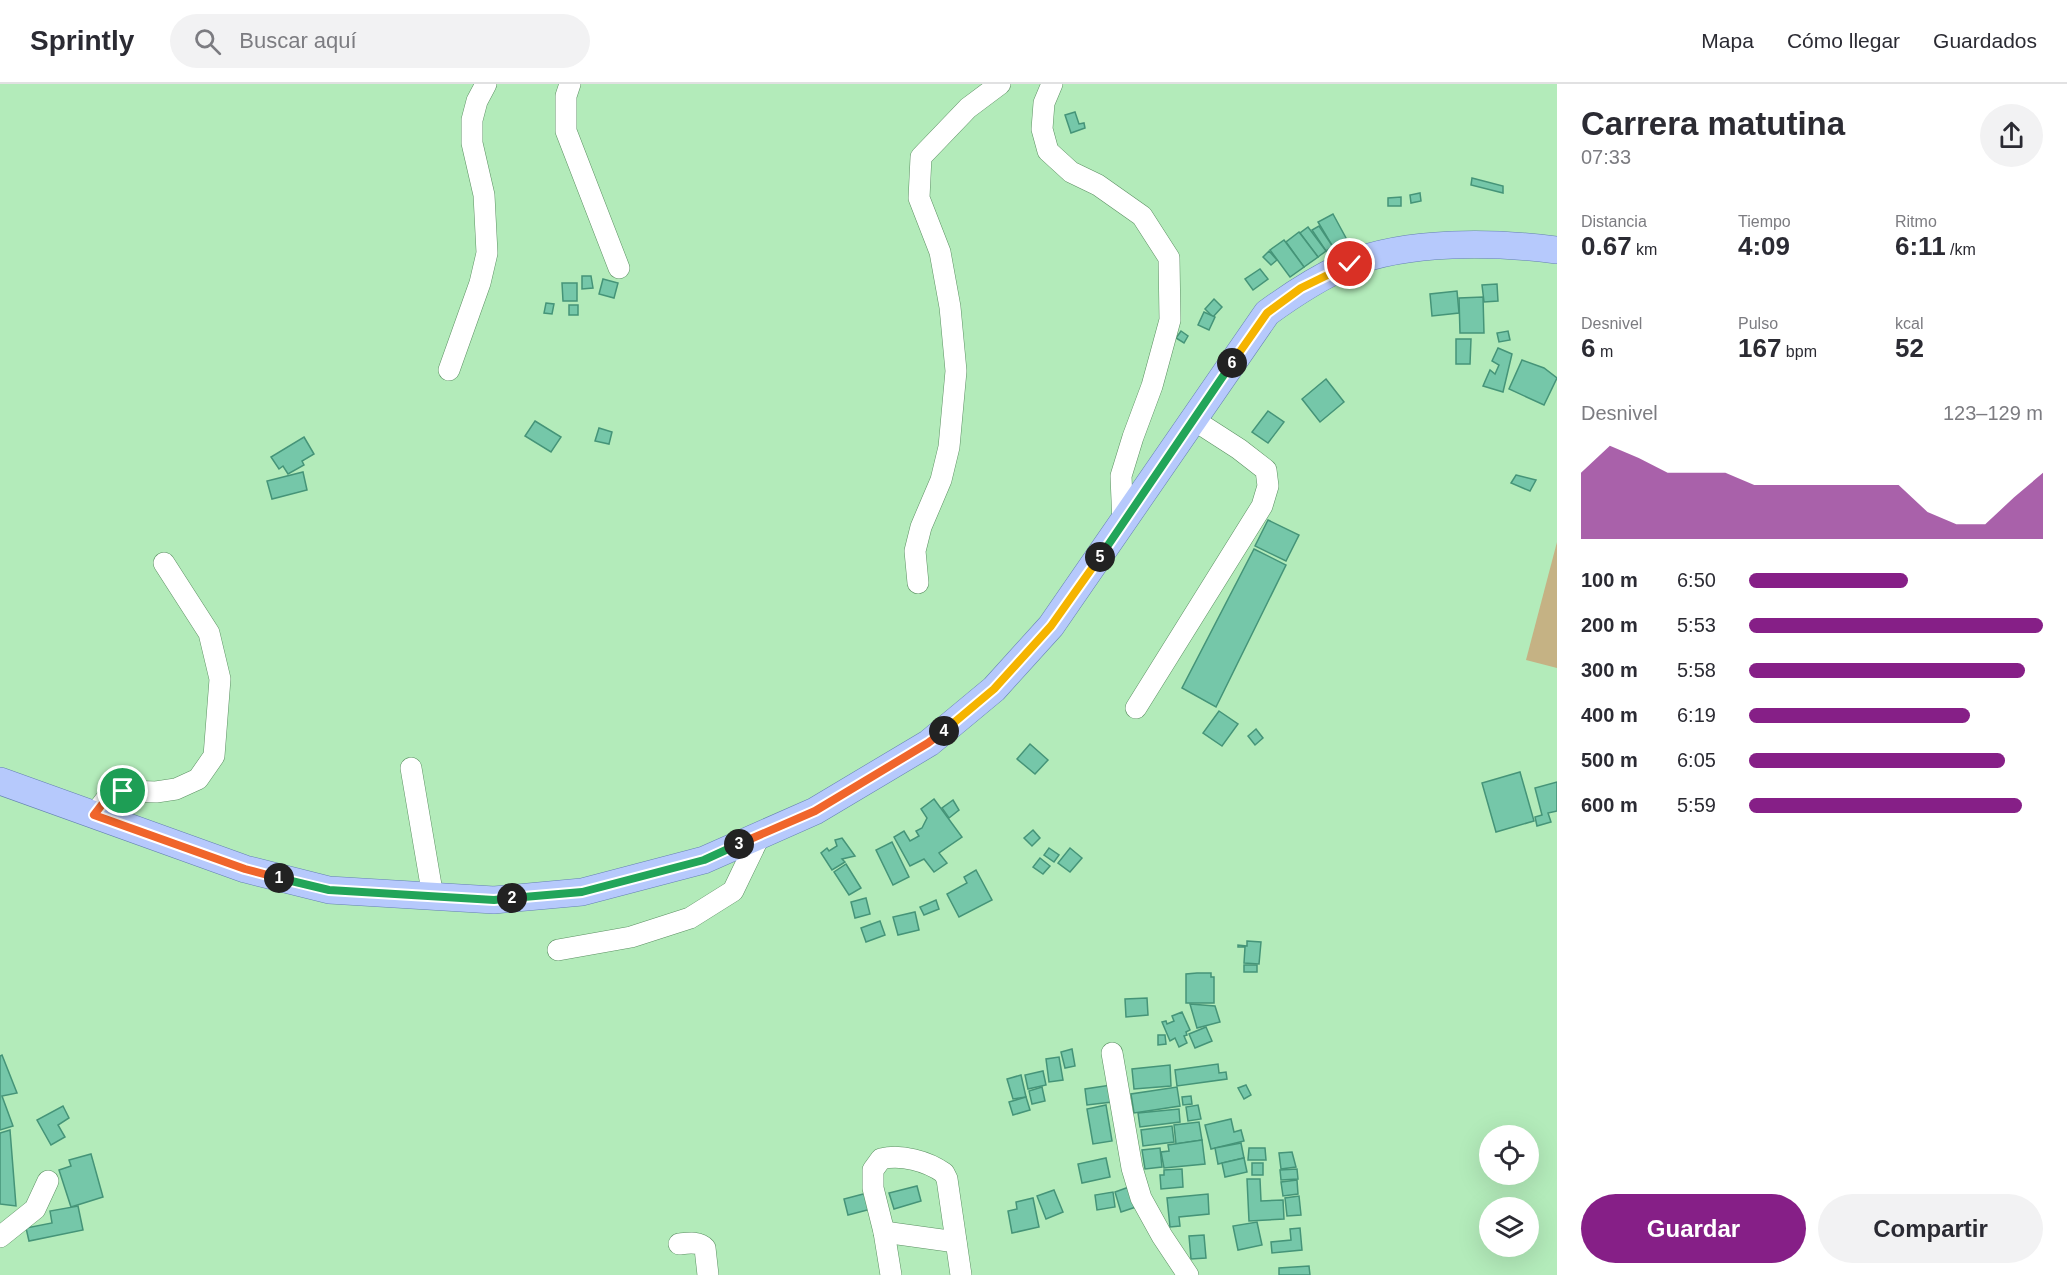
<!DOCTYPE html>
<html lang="es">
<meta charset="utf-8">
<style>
:root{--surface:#fff;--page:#f2f2f3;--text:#2b2b33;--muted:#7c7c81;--line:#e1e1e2;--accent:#861f87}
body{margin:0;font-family:Arial,sans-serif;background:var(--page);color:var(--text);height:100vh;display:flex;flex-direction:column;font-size:22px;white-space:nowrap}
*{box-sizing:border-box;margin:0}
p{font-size:20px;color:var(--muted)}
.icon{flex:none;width:33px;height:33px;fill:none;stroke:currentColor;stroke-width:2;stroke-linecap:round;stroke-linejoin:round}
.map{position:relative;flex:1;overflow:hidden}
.details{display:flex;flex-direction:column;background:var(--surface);width:510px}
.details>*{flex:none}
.fabs{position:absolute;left:1479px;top:1041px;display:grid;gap:12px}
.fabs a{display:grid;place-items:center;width:60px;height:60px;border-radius:50%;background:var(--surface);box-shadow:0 6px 24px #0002;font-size:30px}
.pin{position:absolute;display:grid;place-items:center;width:51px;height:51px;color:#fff;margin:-26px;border:3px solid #fff;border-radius:50%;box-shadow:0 2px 6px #0007}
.km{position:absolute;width:30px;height:30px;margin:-15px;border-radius:50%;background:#222;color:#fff;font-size:16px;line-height:30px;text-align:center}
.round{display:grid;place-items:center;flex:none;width:63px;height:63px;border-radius:32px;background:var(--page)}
.summary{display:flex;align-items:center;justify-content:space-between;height:102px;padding:0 24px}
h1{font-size:33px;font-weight:700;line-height:45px}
.figures{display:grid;grid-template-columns:repeat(3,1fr);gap:9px;height:102px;padding:6px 24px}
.figures div{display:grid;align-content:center}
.figures b{font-size:26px;font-weight:700}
.figures small{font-size:16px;font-weight:400}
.figures p{font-size:16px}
.chart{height:168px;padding:12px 24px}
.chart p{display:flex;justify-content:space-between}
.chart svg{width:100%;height:108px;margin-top:6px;fill:var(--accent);opacity:.7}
.action{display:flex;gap:12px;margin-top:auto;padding:12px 24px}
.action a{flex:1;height:69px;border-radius:36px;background:var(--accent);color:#fff;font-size:24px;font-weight:700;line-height:69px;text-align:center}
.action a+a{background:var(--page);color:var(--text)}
ul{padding:0 24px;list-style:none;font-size:20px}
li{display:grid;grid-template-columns:96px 72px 1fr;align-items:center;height:45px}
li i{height:15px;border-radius:8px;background:var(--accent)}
header{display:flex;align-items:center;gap:36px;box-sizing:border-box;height:84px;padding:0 30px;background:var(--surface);border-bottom:2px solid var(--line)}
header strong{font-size:28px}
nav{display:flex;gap:33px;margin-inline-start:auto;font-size:21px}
.search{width:420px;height:54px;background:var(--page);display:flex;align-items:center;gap:15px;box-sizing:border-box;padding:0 21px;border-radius:33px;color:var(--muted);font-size:22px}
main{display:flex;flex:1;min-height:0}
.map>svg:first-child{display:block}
.green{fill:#c5b284}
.building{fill:#75c7a9;stroke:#459478;stroke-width:1.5}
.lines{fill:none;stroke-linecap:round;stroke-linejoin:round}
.minor-casing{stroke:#5b9062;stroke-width:22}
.major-casing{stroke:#6481b1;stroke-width:28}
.minor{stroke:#fff;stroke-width:21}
.major{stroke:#b6c9fc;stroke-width:27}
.split-1-casing{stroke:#fff;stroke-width:12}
.split-2-casing{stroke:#fff;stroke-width:12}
.split-3-casing{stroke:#fff;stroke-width:12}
.split-4-casing{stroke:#fff;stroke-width:12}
.split-5-casing{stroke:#fff;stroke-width:12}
.split-6-casing{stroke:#fff;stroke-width:12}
.split-7-casing{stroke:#fff;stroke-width:12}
.split-1{stroke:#f0652b;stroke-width:8}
.split-2{stroke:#22a559;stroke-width:8}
.split-3{stroke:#22a559;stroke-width:8}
.split-4{stroke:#f0652b;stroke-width:8}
.split-5{stroke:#f5b400;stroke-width:8}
.split-6{stroke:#22a559;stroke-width:8}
.split-7{stroke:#f5b400;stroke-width:8}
</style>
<header>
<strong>Sprintly</strong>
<div class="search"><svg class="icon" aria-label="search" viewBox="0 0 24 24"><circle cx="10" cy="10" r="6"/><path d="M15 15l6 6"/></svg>Buscar aquí</div>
<nav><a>Mapa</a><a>Cómo llegar</a><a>Guardados</a></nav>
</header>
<main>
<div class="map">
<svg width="1557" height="1191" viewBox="0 0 1557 1191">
<rect width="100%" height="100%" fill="#b3ebba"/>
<polygon class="green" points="1557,458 1557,584 1526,576"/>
<g class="building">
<polygon points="1075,28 1079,40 1084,39 1085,44 1071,49 1065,31"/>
<polygon points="1472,94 1503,102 1503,109 1471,101"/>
<polygon points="1420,109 1421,117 1411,119 1410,111"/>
<polygon points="1401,113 1401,122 1388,122 1388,114"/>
<polygon points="1333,130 1346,154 1333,163 1318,138"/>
<polygon points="1319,142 1333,163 1326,167 1312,146"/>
<polygon points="1308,143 1326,167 1318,173 1300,149"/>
<polygon points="1299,148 1318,173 1304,183 1286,158"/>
<polygon points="1284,156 1304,183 1290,193 1270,166"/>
<polygon points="1269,167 1277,176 1271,181 1263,173"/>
<polygon points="1260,185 1268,195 1253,206 1245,195"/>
<polygon points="582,192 591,192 593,204 582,205"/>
<polygon points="603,195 618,199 614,214 599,210"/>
<polygon points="562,199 577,199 577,217 563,217"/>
<polygon points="1497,200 1498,217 1484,218 1482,201"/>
<polygon points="1457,207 1459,229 1432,232 1430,210"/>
<polygon points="1483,213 1484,249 1460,249 1459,214"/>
<polygon points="1214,215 1222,223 1213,233 1205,225"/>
<polygon points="546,219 554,220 552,230 544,229"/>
<rect x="569" y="221" width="9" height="10"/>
<polygon points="1204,228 1215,233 1209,246 1198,241"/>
<polygon points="1181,247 1188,252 1184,259 1176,254"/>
<polygon points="1508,247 1510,256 1499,258 1497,249"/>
<polygon points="1456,255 1471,255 1470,280 1456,280"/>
<polygon points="1498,264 1512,270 1503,308 1483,302 1490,286 1495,290 1499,281 1492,277"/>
<polygon points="1522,276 1544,284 1557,294 1544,321 1509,305"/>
<polygon points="1326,295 1344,318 1320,338 1302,315"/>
<polygon points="1268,327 1284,338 1268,359 1252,348"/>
<polygon points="535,337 561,353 551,368 525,352"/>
<polygon points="599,344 612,348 609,360 595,357"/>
<polygon points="304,353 314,370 302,377 304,381 288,390 283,382 279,385 271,373"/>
<polygon points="303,388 307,406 272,415 267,397"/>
<polygon points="1516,391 1536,396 1530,407 1511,399"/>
<polygon points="1268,436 1299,451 1286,477 1255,462"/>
<polygon points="1254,465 1286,481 1216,623 1182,604"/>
<polygon points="1219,627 1238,640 1222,662 1203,649"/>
<polygon points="1256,645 1263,654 1255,661 1248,652"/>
<polygon points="1030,660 1048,676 1035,690 1017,675"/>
<polygon points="1520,688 1534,737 1496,748 1482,699"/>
<polygon points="1557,698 1557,727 1548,729 1551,738 1537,742 1535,733 1542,731 1535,704"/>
<polygon points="934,715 962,753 939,769 947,779 934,788 924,775 910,782 894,753 904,747 910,757 919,752 916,747 922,744 927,734 921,725"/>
<polygon points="953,716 959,726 949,734 942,724"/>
<polygon points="1033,746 1040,754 1032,762 1024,754"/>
<polygon points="842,754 855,772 842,775 845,778 832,786 821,769 827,764 829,767 837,762 835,756"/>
<polygon points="892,758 909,793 893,801 876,766"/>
<polygon points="1049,764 1059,771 1054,778 1044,771"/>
<polygon points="1070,764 1082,774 1070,788 1058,779"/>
<polygon points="1040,774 1050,782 1043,790 1033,783"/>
<polygon points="846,780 861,804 849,811 834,788"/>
<polygon points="976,786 992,816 959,833 947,810 967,799 964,793"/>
<polygon points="866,814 870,830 855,834 851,818"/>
<polygon points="936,816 939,825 924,831 920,823"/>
<polygon points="915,828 919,846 898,851 893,833"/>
<polygon points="880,837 885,851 866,858 861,844"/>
<polygon points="1247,857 1261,858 1259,880 1244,879 1245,863 1238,863 1238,861 1247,862"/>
<rect x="1244" y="881" width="13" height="7"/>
<polygon points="1197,889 1211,889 1211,893 1214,893 1214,919 1186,919 1186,890"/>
<polygon points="1147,914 1148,931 1126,933 1125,915"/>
<polygon points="1190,920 1215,922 1220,938 1197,944"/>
<polygon points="1182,928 1190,946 1186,948 1187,951 1184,952 1187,959 1179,963 1175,954 1170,957 1162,938 1166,937 1167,940 1174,937 1172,932"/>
<polygon points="1206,943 1212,957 1195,964 1189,950"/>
<polygon points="1158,951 1165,951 1166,960 1158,961"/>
<polygon points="1072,965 1075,982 1065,984 1061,968"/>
<polygon points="2,971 17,1009 2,1012 13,1042 0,1046 0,972"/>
<polygon points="1059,973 1063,996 1049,998 1046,975"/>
<polygon points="1218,980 1219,989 1226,988 1227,995 1177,1002 1175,986"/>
<polygon points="1170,981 1171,1002 1134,1005 1132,985"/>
<polygon points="1043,987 1046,1001 1028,1005 1025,991"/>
<polygon points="1021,991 1026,1013 1013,1015 1007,995"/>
<polygon points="1111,1001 1112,1018 1087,1021 1085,1005"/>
<polygon points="1246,1001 1251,1011 1244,1015 1238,1004"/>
<polygon points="1042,1003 1045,1017 1032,1020 1029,1007"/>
<polygon points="1177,1003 1180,1022 1134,1029 1131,1010"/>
<polygon points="1191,1012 1192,1020 1183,1021 1182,1013"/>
<polygon points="1026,1013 1030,1026 1013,1031 1009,1018"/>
<polygon points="1106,1021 1112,1057 1093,1060 1087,1025"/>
<polygon points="1198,1021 1201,1035 1188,1037 1186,1023"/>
<polygon points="63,1022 69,1034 58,1041 65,1053 51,1061 37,1036"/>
<polygon points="1179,1025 1180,1038 1140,1043 1138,1029"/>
<polygon points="1231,1035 1234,1048 1241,1046 1244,1057 1211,1065 1205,1041"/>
<polygon points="1199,1038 1202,1056 1176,1060 1174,1041"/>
<polygon points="1172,1042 1174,1058 1143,1062 1141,1046"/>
<polygon points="10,1046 16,1122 0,1120 0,1049"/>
<polygon points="1202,1056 1205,1080 1164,1084 1161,1068 1169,1067 1168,1061"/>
<polygon points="1241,1059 1244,1074 1218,1080 1215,1064"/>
<polygon points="1160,1064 1162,1083 1145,1085 1142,1066"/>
<polygon points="1249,1064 1265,1064 1266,1076 1248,1076"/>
<polygon points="1292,1068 1296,1083 1281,1085 1279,1069"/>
<polygon points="91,1070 103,1113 71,1123 59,1086 71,1082 69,1076"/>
<polygon points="1106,1074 1110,1093 1082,1099 1078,1080"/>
<polygon points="1244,1074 1247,1088 1225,1093 1222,1079"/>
<rect x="1252" y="1079" width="11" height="12"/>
<polygon points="1182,1085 1183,1103 1161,1105 1160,1091 1164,1091 1164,1086"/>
<polygon points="1297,1085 1298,1095 1281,1096 1280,1086"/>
<polygon points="1247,1095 1260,1095 1261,1117 1283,1116 1284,1135 1249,1137"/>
<polygon points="1297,1096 1298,1110 1283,1112 1281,1098"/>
<polygon points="917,1102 921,1117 894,1125 889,1109"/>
<polygon points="1129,1103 1136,1123 1121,1128 1115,1108"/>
<polygon points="1054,1106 1063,1128 1046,1135 1037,1112"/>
<polygon points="871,1108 875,1124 848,1131 844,1115"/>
<polygon points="1113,1108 1115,1123 1097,1126 1095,1111"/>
<polygon points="1208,1110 1209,1130 1179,1133 1180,1142 1170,1143 1167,1114"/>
<polygon points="1299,1112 1301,1131 1287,1132 1285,1114"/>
<polygon points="1033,1114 1039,1143 1012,1149 1008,1127 1017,1125 1016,1118"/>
<polygon points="78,1122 83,1146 29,1157 26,1144 52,1139 50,1127"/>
<polygon points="1257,1138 1262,1161 1238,1166 1233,1142"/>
<polygon points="1300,1144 1302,1166 1272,1169 1271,1158 1291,1156 1290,1145"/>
<polygon points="1204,1151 1206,1174 1191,1175 1189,1152"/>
<polygon points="1309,1182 1310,1191 1279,1191 1279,1184"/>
</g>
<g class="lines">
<g class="minor-casing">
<g id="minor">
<polyline points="570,0 566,12 566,47 619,184"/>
<polyline points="1052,0 1044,19 1042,45 1048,67 1071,88 1098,101 1142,132 1169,174 1170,236 1152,302 1133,353 1121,392 1123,440"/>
<polyline points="449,286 480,199 487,169 484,111 472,59 472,36 477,17 486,0"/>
<polyline points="918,499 915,467 921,443 941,396 949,363 956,287 950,223 940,168 919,114 921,73 968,24 1000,0"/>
<polyline points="1136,624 1262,422 1268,402 1266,386 1239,365 1194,336"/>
<polyline points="411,684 433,813"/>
<polyline points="94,731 107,714 123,707 156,708 176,705 198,695 214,672 220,595 209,549 164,479"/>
<polyline points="558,866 631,853 690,834 733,807 760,751"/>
<polyline points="1112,969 1132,1084 1141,1114 1162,1152 1188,1191"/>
<polyline points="884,1148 956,1158"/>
<polyline points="0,1153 35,1125 48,1097"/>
<path d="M 679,1160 C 688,1159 699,1157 705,1164 L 708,1191"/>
<path d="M 891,1191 L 884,1148 L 873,1104 L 873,1086 L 881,1075 C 901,1070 927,1077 944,1089 L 947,1095 L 961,1191"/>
</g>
</g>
<g class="major-casing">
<path id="major" d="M 0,697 L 245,785 L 329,806 L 494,816 L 582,808 L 704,776 L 815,727 L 929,659 L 994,605 L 1051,542 L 1267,229 C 1293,210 1319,193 1349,180 C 1408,156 1495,158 1557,166"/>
</g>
<use href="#minor" class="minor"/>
<use href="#major" class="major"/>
</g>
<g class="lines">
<g class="split-1-casing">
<polyline id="split-1" points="123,707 107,714 94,731 245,785 279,794"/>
</g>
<g class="split-2-casing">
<polyline id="split-2" points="279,794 329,806 494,816 512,814"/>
</g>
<g class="split-3-casing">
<polyline id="split-3" points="512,814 582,808 704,776 739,760"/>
</g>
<g class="split-4-casing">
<polyline id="split-4" points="739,760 815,727 928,659 944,647"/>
</g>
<g class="split-5-casing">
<polyline id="split-5" points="944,647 994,605 1051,542 1100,473"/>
</g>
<g class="split-6-casing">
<polyline id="split-6" points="1100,473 1232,279"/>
</g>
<g class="split-7-casing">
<polyline id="split-7" points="1232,279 1267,229 1301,204 1350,180"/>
</g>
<use href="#split-1" class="split-1"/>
<use href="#split-2" class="split-2"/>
<use href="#split-3" class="split-3"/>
<use href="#split-4" class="split-4"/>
<use href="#split-5" class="split-5"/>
<use href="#split-6" class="split-6"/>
<use href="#split-7" class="split-7"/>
</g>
</svg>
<div class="fabs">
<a><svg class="icon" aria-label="locate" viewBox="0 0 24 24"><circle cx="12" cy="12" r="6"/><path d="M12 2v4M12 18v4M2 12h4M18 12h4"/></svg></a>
<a><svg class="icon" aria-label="layers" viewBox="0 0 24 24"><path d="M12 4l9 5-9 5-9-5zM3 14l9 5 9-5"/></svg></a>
</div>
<div class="pin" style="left:123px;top:707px;background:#1e9e55"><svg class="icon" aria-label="arrive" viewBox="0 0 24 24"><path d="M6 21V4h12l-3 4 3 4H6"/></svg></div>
<div class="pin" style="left:1350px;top:180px;background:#d93025"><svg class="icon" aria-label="check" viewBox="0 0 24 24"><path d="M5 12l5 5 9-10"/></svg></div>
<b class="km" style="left:279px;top:794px">1</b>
<b class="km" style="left:512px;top:814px">2</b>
<b class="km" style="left:739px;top:760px">3</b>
<b class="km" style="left:944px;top:647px">4</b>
<b class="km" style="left:1100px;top:473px">5</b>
<b class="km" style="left:1232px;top:279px">6</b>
</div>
<section class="details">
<div class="summary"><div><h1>Carrera matutina</h1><p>07:33</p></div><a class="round"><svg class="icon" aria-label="share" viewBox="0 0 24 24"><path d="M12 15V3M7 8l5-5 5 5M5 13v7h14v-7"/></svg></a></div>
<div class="figures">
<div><p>Distancia</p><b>0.67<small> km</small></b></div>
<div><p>Tiempo</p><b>4:09</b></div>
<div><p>Ritmo</p><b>6:11<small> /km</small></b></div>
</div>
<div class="figures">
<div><p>Desnivel</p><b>6<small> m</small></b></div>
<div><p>Pulso</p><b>167<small> bpm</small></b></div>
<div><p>kcal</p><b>52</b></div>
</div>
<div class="chart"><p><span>Desnivel</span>123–129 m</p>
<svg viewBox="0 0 160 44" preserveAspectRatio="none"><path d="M0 44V17L10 6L20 11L30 17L40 17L50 17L60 22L70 22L80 22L90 22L100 22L110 22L120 33L130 38L140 38L150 27L160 17V44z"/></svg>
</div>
<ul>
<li><b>100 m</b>6:50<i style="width:54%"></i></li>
<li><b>200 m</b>5:53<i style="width:100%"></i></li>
<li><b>300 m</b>5:58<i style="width:94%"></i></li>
<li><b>400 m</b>6:19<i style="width:75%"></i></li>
<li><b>500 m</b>6:05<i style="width:87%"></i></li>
<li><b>600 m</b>5:59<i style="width:93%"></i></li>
</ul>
<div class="action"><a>Guardar</a><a>Compartir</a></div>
</section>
</main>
